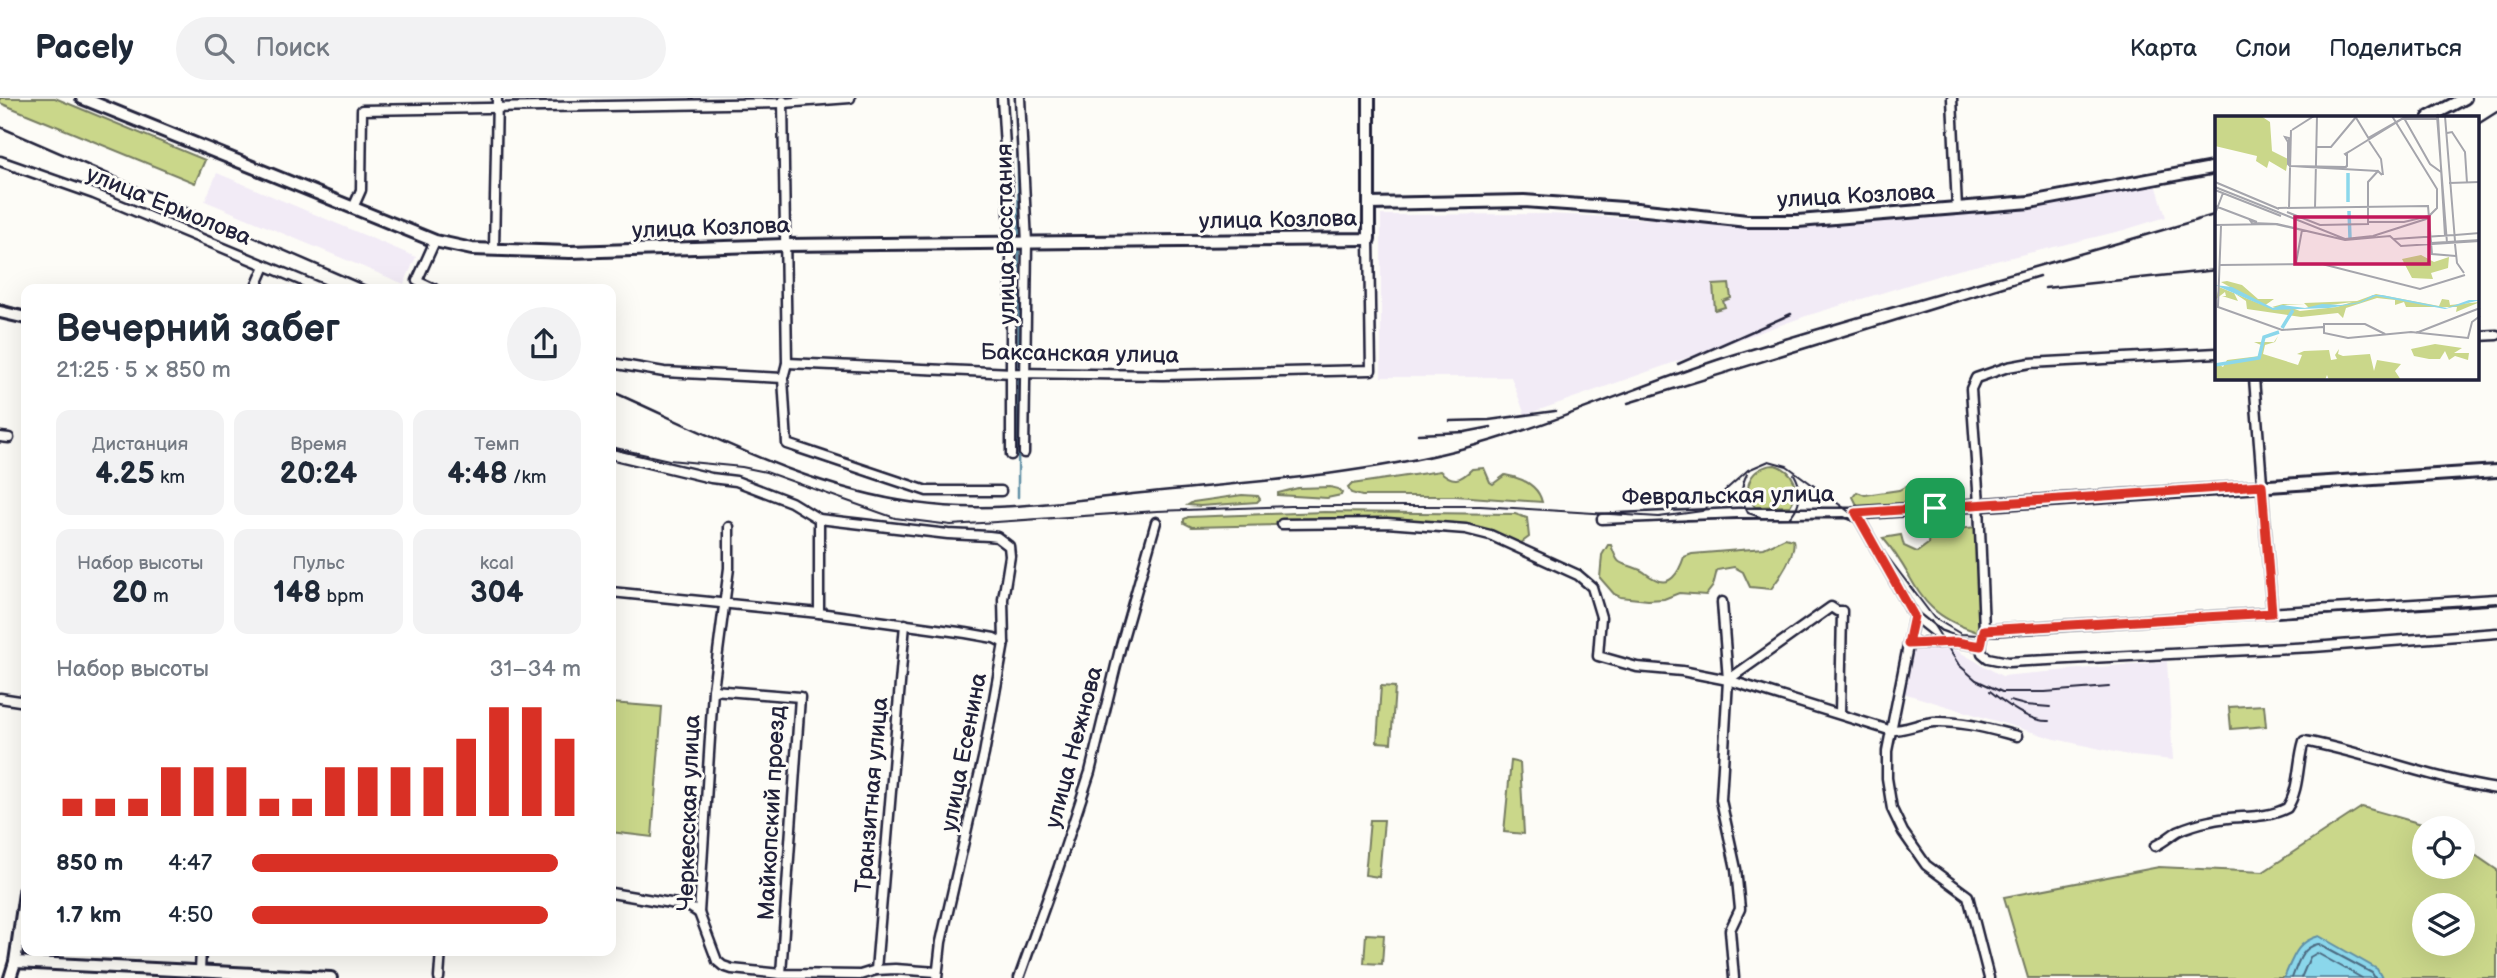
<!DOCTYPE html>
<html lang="ru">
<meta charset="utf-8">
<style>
:root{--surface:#fff;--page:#f2f2f3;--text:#1f2937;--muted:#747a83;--line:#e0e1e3;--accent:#d93025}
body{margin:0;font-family:"Balsamiq Sans",sans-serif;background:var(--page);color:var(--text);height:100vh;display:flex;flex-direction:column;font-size:26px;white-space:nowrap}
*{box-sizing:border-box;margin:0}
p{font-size:23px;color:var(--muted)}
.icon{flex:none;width:38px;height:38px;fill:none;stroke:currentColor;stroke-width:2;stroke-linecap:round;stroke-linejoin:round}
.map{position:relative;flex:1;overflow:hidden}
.sheet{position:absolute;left:21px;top:186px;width:595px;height:672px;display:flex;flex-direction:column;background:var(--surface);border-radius:14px;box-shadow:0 7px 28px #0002}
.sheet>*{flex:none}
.controls{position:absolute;left:2412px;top:718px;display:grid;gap:14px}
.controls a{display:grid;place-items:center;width:63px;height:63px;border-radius:50%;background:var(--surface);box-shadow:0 7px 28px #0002;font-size:35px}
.pin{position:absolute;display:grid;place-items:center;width:60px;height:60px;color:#fff;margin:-30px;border-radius:14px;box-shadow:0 4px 10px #0006}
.round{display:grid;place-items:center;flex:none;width:74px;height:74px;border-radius:37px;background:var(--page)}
.overview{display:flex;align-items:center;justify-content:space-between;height:119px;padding:0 35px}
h1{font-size:38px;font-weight:600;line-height:52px}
.stats{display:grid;grid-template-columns:repeat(3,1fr);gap:10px;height:119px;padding:7px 35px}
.stats div{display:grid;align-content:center;border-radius:14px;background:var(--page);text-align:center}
.stats b{font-size:30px;font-weight:600}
.stats small{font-size:19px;font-weight:400}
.stats p{font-size:19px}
.chart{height:196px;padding:14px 35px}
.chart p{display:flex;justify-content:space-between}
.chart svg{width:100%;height:126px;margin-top:7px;stroke:var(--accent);stroke-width:6}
ul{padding:0 35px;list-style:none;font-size:23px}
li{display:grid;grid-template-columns:112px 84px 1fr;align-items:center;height:52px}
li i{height:18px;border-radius:9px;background:var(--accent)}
header{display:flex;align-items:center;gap:42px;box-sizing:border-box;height:98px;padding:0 35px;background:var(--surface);border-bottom:2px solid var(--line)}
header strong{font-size:33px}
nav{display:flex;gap:38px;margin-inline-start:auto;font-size:24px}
.search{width:490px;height:63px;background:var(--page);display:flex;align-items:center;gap:18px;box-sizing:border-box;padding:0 24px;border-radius:38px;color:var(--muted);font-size:26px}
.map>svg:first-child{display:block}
.built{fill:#f2ebf6}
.green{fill:#cad78a;stroke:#767c62;stroke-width:2;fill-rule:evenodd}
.water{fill:#8bd7eb;stroke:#618fa5;stroke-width:2}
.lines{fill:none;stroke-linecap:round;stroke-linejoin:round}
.shore{stroke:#4c6a81;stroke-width:2}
.stream{stroke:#618fa5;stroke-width:2.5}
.street-casing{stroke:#22223b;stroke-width:13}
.secondary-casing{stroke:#22223b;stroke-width:16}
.street{stroke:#fdfcf7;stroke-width:8}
.secondary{stroke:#fdfcf7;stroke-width:10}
.tram{stroke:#22223b;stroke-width:2}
.rail{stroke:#22223b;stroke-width:2.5}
.route-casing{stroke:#fff;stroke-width:14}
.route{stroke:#d93025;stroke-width:9}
.labels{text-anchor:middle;stroke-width:6;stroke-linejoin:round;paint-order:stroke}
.street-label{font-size:23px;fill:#22223b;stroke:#fdfcf7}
.inset-river{fill:none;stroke:#8bd7eb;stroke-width:3.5}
.inset-road{fill:none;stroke:#a5a5ac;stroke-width:2}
.view{fill:#c2185b;fill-opacity:0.15;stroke:#c2185b;stroke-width:3.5}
.inset-edge{fill:none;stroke:#22223b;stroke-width:3.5}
</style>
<header>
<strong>Pacely</strong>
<div class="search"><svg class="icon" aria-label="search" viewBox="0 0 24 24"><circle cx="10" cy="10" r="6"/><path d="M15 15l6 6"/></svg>Поиск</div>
<nav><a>Карта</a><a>Слои</a><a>Поделиться</a></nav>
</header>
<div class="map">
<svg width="2497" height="880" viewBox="0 0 2497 880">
<rect width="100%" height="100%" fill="#fdfcf7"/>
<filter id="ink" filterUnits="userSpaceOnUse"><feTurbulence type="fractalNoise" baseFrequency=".0143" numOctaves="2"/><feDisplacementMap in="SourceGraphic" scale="14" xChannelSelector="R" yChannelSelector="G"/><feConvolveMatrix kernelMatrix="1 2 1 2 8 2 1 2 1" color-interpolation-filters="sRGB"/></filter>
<g filter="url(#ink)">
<g class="built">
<polygon points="217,75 416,159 404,186 205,103"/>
<polygon points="2156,86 2166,119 2124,132 1950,174 1806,218 1525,317 1511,279 1381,279 1381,117 1547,116 1797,128 2031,110"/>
<polygon points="1910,549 1956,552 2002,578 2167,563 2173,662 2133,658 2055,641 1903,595"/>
</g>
<g class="green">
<polygon points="0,0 55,0 205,62 195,85 0,5"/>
<polygon points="1729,186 1731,200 1723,203 1725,209 1715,212 1713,187"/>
<path d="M 1775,367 C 1795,373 1801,391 1790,408 L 1755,409 C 1740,390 1751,368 1775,367 Z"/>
<path d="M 1484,370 L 1490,384 L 1493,386 L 1505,377 C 1522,380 1538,387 1542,404 L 1455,398 L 1362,398 L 1351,395 L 1348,390 L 1352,386 L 1440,373 C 1453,385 1460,383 1472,371 Z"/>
<polygon points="1908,387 1915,390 1918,406 1858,409 1853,399 1857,394 1865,397 1899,392"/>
<polygon points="1330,389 1338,391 1342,395 1341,397 1327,400 1278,397 1278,395 1298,390"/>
<polygon points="1242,397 1258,398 1260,401 1257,404 1200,408 1188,407 1193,404"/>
<polygon points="1324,414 1515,416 1527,420 1529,439 1521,445 1472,428 1406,424 1192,429 1184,425 1184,421 1188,419"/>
<path d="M 1976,429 L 1979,532 L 1977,534 C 1912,513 1921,484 1883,440 L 1901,437 L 1904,448 L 1917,454 L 1928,446 L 1929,434 Z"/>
<path d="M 1785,440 L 1793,442 C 1797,454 1779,481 1771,491 L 1750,489 L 1743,474 L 1734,469 L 1717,472 L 1713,488 L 1706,497 L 1679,495 L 1664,501 L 1648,502 L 1620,499 L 1614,496 L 1600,480 L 1602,457 L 1608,447 L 1611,447 C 1619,470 1619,463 1638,471 C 1644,473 1648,478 1653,480 C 1670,491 1679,474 1684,459 L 1692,456 L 1764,450 Z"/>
<polygon points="1381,588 1395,589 1391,645 1377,644"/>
<polygon points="611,605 662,609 652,739 611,734"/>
<polygon points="2264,607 2266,628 2231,631 2229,609"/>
<polygon points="1511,663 1520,665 1524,736 1504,734"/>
<path d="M 2362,709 L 2436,730 L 2424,730 L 2424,768 L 2462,768 L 2462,748 L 2497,772 L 2497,880 L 2028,880 L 2004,799 L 2159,769 L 2263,774 ZM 2424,807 L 2462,807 L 2462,845 L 2424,845 Z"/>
<polygon points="1370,722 1384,722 1379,779 1365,777"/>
<polygon points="1366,836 1384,837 1382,866 1364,865"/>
</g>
<path class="water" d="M 2319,838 L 2377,871 L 2382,880 L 2284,880 C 2293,860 2296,844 2319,838 Z"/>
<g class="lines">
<g class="shore">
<path d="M 2292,880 C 2298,865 2301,850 2318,846 L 2372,875 L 2375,880"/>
<polyline points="2301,880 2310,859 2317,855 2362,880"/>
</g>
<g class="stream">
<polyline points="1017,14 1019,140"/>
<polyline points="1018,399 1019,147"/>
</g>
<g class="street-casing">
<g id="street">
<polyline points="1002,0 1011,146 1011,357"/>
<polyline points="1020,0 1027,145 1024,355"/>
<polyline points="1952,0 1957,111"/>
<polyline points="783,3 787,265 783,280 787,346 927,393 1001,393"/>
<polyline points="0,63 94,96 322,191"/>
<polyline points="353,110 361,92 362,12 783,5 850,0"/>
<polyline points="494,151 497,0"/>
<polyline points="255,191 265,168"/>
<polyline points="434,191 417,183 435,143"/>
<polyline points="2478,238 2497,237"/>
<polyline points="611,265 664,274 783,280"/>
<polyline points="787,265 1013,275 1163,277 1371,272 1369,141"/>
<polyline points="2254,280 2272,515"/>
<polyline points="0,339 9,340"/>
<polyline points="611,356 711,380 736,383 791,404 819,421 819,515"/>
<polyline points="819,421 948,436 989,438 997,439 1009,448 1010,458 1003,501 1004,545 984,656 941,844 937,880"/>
<polyline points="1602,421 1738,415 1856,415 1914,518 1938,537 1957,544"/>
<path d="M 1282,426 L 1387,425 L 1466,431 L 1490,437 L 1578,477 L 1592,489 L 1601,519 L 1598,558 L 1637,569 L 1682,573 L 1728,582 L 1889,632 C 1905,633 1918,625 1934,624 C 1963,623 1989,631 2017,638"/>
<polyline points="729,429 729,470 713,592 699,815 717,863 723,868 732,871 781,876 860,877 876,872 895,871 937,874"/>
<polyline points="611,494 819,515 966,535 994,540 1004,545"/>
<polyline points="2497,501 1984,532 1981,548 1982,555 1988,560 2008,564 2313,549 2497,535"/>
<polyline points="1722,504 1728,582 1721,702 1736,771 1740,811 1730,832 1734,880"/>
<polyline points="1914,518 1887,653 1887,680 1892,711 1903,734 1926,767 1968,798 1989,880"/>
<polyline points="1984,532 1979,406 1971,291 1976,280 2008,269 2030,265 2217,255"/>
<polyline points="1908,546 1957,544 1981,548"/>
<polyline points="1728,582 1831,509 1837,513 1842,513 1840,616"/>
<polyline points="713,592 800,599 781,876"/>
<polyline points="0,600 26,604"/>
<path d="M 2155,748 C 2164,744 2170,738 2178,733 C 2187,729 2200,725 2210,723 C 2236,716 2262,723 2287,710 C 2300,691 2297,665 2304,643 C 2369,655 2431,681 2497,691"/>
<polyline points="611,795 688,808 699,815"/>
<polyline points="876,872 905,526"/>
<polyline points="200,873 201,852"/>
<polyline points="439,880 441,852"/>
<polyline points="1019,880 1058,771 1090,674 1121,547 1156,424"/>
</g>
</g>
<g class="secondary-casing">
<g id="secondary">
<polyline points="82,0 435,143 472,151 570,154 784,147 1369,141 1369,0"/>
<polyline points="2429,19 2465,0"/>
<polyline points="1369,106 1524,103 1637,111 1747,123 1798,123 2030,104 2217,69"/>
<polyline points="0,214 26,220"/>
<polyline points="1856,415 2497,373"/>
<polyline points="15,864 26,788"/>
<polyline points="10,880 15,864 331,880"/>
</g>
</g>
<use href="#street" class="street"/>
<use href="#secondary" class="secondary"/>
<g class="tram">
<polyline points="0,206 26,213"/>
<polyline points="611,349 669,362 742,369 766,374 895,420 951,427 1157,413 1290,408 1480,408 1659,419 1702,413 1748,372 1769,363 1787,368 1859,421 1934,520 1961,536 1995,538 2497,505"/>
<path d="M 1747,376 C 1740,389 1740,401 1748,415 L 1760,419"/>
<path d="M 1789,420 C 1801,408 1803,391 1794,376"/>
<polyline points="1687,422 1844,419 1857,425"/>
<polyline points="1931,523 1959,567 1976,582 2002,594 2045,594 2109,589"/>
<path d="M 1990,593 C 2006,606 2028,624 2050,623"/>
<polyline points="2010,603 2025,607 2050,609"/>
</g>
<g class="rail">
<polyline points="2478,26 2497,14"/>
<polyline points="0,29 373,191"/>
<polyline points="2045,190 2217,172"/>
<polyline points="1678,266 1791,216"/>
<path d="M 611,293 C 710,337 808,390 916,405 C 991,416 1067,403 1142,395 C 1247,384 1354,378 1457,352 C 1549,329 1636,288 1726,259 C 1889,208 2054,165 2217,116"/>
<polyline points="1628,305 2039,178"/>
<polyline points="1450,323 1489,322 1555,313"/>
<polyline points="1418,336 1465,334 1491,329"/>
</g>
</g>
</g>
<g class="lines" filter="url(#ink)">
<g class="route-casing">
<polygon id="route" points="2262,387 2272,515 1984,532 1981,548 1956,544 1908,546 1914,518 1856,415"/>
</g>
<use href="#route" class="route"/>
</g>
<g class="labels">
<g class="street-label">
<text transform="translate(1856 97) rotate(-3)" y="8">улица Козлова</text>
<text transform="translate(169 107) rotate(22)" y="8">улица Ермолова</text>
<text transform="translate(1278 121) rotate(-1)" y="8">улица Козлова</text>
<text transform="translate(711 129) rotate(-2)" y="8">улица Козлова</text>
<text transform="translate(1005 136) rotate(-91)" y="8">улица Восстания</text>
<text transform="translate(1080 255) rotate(1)" y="8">Баксанская улица</text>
<text transform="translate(1728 397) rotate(-1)" y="8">Февральская улица</text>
<text transform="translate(1073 649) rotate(-75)" y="8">улица Нежнова</text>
<text transform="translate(963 654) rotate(-79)" y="8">улица Есенина</text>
<text transform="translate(871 697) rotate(-85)" y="8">Транзитная улица</text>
<text transform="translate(688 715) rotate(-88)" y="8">Черкесская улица</text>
<text transform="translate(771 715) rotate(-87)" y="8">Майкопский проезд</text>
</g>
</g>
<g transform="translate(2215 18)">
<rect width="264" height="264" fill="#fdfcf7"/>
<path d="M 0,0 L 46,0 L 55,6 L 57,35 L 73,43 L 71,55 L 54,45 L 52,52 L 41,45 L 42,40 L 0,30 ZM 206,139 L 219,146 L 234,141 L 233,152 L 216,157 L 218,163 L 197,162 L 187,143 ZM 12,165 L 27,169 L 43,183 L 59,183 L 49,190 L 6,166 ZM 4,171 L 60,194 L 67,190 L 61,192 L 57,191 L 68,188 L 90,189 L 69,189 L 85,195 L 122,191 L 137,186 L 94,192 L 89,187 L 142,185 L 161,178 L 224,190 L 227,183 L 234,184 L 235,189 L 265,186 L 241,196 L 242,191 L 191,191 L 189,186 L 180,189 L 180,184 L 162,182 L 131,192 L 128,202 L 123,197 L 86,201 L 32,193 L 31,185 L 19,177 L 23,185 L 7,180 L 11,180 L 10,176 L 1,183 ZM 63,220 L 60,226 L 50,229 L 48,238 L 83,249 L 87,239 L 82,238 L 89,235 L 114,234 L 116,244 L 122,243 L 120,239 L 124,233 L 123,238 L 128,240 L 155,238 L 159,255 L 162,244 L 186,248 L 180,255 L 186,264 L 114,264 L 112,259 L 110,264 L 0,264 L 0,246 L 8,251 L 12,244 L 45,240 L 46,229 L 39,226 L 59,226 ZM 220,228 L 247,232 L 239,237 L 254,237 L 253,244 L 240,240 L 234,244 L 230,235 L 225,243 L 214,243 L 199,240 L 196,233 Z" fill="#cad78a"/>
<path d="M 0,169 L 17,171 L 58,192 L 67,189 L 90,192 L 107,188 L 126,189 L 145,186 L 158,179 L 167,179 L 232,192 L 254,184 L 265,184 L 230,193 L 161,180 L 145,187 L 114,192 L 58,194 Z" fill="#8bd7eb"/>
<path class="inset-river" d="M 133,57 L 133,86M 134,95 L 135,122M 67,212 L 78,194M 0,249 L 44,242 L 49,221 L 64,216"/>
<path class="inset-road" d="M 140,0 L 154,23M 222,0 L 232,127M 230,0 L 240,125M 223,1 L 230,120M 189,2 L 215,48 L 226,56M 77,14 L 99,0M 232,17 L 237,16 L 250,36 L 252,67M 153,22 L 190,1 L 220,0M 154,25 L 166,43 L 168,59M 102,31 L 116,31 L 141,1M 135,35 L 130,38 L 131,39 L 132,39 L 132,50 L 131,51 L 130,51 L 75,50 L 73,48 L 73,26 L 70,21 L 74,22 L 75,50 L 131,51 L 132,49 L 132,37 L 187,3 L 222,3M 75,50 L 163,55M 0,66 L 64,93M 234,67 L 265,66M 0,71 L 130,123 L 158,120 L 211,103 L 222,92 L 222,73 L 177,0M 0,74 L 66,100M 0,90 L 42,106M 153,91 L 153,66 L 163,55 L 167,59M 63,92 L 213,90 L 217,138 L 241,140M 74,92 L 76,14M 100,92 L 102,0M 72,96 L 105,109 L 153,108 L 153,91M 0,98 L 8,77M 34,103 L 37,107 L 62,108 L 130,124 L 175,120 L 186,130 L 265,125M 154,106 L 189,106 L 214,100M 0,109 L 60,108 L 87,114 L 81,147M 6,110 L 3,191 L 67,214 L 108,211M 240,119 L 265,117M 179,123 L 239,119M 216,127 L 265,124M 240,128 L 242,147 L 249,157M 5,149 L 107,148 L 205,173 L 250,159M 201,217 L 265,192M 170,218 L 150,208 L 109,208 L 109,217 L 133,222 L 196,216 L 253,222 L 257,206 L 265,200"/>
<path class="view" d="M 80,101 L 214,101 L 214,148 L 80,148 Z"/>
<rect width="264" height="264" class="inset-edge"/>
</g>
</svg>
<div class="controls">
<a><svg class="icon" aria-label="locate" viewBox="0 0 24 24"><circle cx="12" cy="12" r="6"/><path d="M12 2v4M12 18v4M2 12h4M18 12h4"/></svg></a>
<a><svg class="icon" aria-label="layers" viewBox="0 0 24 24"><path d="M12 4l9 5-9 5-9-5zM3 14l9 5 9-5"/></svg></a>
</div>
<div class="pin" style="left:1935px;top:410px;background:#1e9e55"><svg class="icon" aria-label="arrive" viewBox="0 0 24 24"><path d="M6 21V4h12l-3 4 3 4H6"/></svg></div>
<section class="sheet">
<div class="overview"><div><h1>Вечерний забег</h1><p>21:25 · 5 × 850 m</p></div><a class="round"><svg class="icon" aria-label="share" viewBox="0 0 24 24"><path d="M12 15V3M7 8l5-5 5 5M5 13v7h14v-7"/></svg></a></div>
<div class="stats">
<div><p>Дистанция</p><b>4.25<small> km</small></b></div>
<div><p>Время</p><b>20:24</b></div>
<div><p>Темп</p><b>4:48<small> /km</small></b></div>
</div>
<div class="stats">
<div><p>Набор высоты</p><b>20<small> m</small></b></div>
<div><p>Пульс</p><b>148<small> bpm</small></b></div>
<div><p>kcal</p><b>304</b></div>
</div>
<div class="chart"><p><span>Набор высоты</span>31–34 m</p>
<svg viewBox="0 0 160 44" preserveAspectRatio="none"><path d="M5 44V38M15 44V38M25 44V38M35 44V27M45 44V27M55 44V27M65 44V38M75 44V38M85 44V27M95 44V27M105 44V27M115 44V27M125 44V17M135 44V6M145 44V6M155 44V17"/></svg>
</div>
<ul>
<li><b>850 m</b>4:47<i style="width:93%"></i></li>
<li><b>1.7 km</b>4:50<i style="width:90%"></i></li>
</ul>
</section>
</div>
